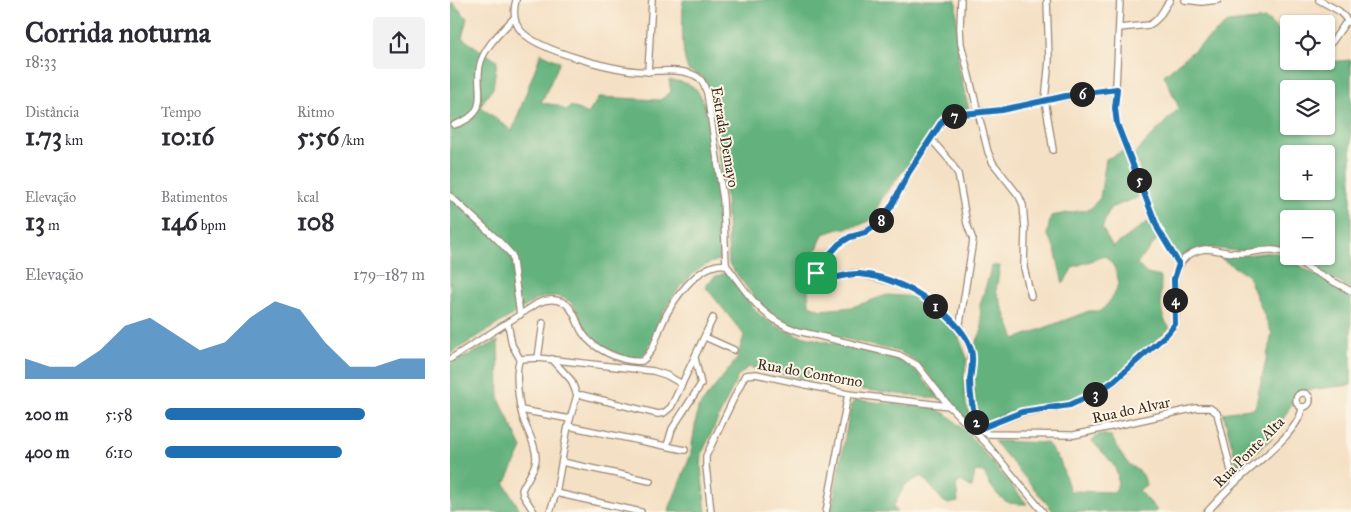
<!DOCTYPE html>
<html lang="pt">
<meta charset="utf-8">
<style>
:root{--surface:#fff;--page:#f2f2f3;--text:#2b2b33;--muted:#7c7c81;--accent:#1f6fb2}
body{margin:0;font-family:"IM FELL Great Primer",serif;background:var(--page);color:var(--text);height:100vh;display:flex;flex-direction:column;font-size:19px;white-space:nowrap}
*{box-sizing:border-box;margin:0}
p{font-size:16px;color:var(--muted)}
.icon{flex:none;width:28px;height:28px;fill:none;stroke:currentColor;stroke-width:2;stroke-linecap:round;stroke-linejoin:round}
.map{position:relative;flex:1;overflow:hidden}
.sheet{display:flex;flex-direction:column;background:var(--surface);width:450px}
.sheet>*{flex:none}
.tools{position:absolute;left:830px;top:15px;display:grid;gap:10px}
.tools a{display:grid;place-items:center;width:55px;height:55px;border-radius:5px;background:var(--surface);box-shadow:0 1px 4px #0004;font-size:25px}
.pin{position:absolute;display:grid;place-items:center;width:42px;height:42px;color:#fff;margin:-21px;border-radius:10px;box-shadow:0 2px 8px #0006}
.km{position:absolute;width:25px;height:25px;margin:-12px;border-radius:50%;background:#222;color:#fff;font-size:14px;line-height:25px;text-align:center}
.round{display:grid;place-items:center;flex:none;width:52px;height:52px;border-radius:5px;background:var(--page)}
.summary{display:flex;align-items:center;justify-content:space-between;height:85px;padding:0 25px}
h1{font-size:28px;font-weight:700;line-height:38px}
.stats{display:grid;grid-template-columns:repeat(3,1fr);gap:8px;height:85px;padding:5px 25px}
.stats div{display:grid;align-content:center}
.stats b{font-size:25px;font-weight:700}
.stats small{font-size:14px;font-weight:400}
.stats p{font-size:14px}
.chart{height:140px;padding:10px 25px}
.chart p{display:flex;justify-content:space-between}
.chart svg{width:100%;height:90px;margin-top:5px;fill:var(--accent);opacity:.7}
ul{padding:0 25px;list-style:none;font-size:16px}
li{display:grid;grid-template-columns:80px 60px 1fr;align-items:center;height:38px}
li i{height:12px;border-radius:6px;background:var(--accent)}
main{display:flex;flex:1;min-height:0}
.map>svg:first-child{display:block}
.forest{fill:#63b27e;stroke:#4f6e4e;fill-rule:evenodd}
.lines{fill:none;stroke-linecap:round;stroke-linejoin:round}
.minor-casing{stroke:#988571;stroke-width:8}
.minor{stroke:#fff;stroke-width:5.5}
.route-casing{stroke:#fff;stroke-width:10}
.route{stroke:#1f6fb2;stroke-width:6}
.labels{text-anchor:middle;stroke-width:4;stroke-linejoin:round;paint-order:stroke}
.street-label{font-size:15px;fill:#3b2a1e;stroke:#fcf5e5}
</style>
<main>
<section class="sheet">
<div class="summary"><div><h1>Corrida noturna</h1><p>18:33</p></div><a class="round"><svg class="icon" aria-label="share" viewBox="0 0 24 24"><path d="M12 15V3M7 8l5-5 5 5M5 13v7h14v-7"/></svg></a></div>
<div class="stats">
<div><p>Distância</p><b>1.73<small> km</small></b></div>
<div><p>Tempo</p><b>10:16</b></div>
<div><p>Ritmo</p><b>5:56<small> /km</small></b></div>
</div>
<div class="stats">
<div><p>Elevação</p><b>13<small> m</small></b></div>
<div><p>Batimentos</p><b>146<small> bpm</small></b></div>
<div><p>kcal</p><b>108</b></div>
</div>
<div class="chart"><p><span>Elevação</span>179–187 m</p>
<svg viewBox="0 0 160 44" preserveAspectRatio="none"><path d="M0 44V34L10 38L20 38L30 30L40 18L50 14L60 22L70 30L80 26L90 14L100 6L110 10L120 26L130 38L140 38L150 34L160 34V44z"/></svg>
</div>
<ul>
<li><b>200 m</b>5:58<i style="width:77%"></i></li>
<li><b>400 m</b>6:10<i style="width:68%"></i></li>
</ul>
</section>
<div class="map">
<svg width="901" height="512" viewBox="0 0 901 512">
<rect width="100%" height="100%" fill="#fcf5e5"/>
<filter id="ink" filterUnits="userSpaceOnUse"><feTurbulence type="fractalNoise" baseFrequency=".02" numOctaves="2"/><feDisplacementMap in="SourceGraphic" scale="10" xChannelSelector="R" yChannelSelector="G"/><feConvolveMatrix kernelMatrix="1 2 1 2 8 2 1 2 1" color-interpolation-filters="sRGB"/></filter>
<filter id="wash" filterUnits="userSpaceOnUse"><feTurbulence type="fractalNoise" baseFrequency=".0096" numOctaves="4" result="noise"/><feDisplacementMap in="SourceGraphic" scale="20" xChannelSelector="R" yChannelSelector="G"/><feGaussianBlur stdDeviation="1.12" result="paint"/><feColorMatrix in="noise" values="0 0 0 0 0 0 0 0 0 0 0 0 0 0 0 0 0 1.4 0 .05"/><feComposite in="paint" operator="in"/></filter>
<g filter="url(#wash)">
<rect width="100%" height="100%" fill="#f4e0c4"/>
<g class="forest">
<path d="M 233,0 L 506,0 L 509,69 L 519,110 L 486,119 L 474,145 L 448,177 L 431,200 L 422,219 L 410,225 L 389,229 L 373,234 L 357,274 L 359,305 L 371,310 L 402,307 L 437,295 L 466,297 L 507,333 L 517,358 L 514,379 L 516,404 L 522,421 L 521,425 C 514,417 506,410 500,402 C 484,382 473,363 450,352 L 349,328 L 336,324 L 314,310 L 279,264 L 276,199 L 260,92 L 253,77 L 238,70 C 230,48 233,23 233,0 Z"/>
<path d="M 3,3 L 17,18 L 12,38 L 47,61 L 43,88 L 30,106 L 62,131 L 91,53 L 110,62 L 91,103 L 107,105 L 117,111 L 121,106 L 138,114 L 149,97 L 210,100 L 221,92 L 219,80 C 243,83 247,86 256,108 L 269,200 L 271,260 C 244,263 218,300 208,323 C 203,335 201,349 191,357 C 173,359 146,346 136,332 C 131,324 130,314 125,307 C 116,294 99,294 86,300 L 0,354 L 0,4 Z"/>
<path d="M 816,19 L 839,39 L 839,61 L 864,61 L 866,63 L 901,60 L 901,289 L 859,266 L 846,256 L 876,256 L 876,219 L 839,219 L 839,252 L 828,247 L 787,251 L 762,248 L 732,257 C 707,238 696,183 684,154 L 729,108 L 714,75 L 777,23 ZM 839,89 L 876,89 L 876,126 L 839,126 ZM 839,154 L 876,154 L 876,191 L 839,191 Z"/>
<path d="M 674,151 L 689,197 L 660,208 L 652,228 L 663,247 L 699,221 L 709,237 L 687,264 L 697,274 L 711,277 C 711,293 708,316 720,328 L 656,385 L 619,403 L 557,413 L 531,424 L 524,393 L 525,345 L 532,330 L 530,305 L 542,266 L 550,266 L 546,290 L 565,339 L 639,311 L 651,311 C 669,293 676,276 655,256 L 623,267 L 613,284 L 605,249 L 597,234 L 601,216 L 640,209 L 650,198 L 656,159 Z"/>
<polygon points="821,252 832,254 857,270 901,294 901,385 849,391 822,438 788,467 773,413 805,408 822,334 798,276 772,259 773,254 787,256"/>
<polygon points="278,272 301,305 310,315 322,324 347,335 448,358 464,368 490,399 398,388 298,367 288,376 252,453 251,468 256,512 218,512 240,457 248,408 287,359 294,335 255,286 264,277"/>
<polygon points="48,341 49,399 72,448 55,484 71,512 0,512 0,364"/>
<path d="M 405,400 L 484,408 L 496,414 L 504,420 L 522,438 L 577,504 C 572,504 565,504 560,503 C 548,499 538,483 534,472 L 525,471 L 522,488 L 511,481 L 506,485 L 508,502 L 498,504 L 493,501 L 472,476 L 455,485 L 443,507 L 447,512 L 381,512 L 401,405 Z"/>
<path d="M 649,434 L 661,436 C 666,444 671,457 679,464 C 689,473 693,469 696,485 L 689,490 L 707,510 L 705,512 L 604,512 L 544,441 L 597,443 L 610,461 L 620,491 L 665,492 C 675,469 656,457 642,441 Z"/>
</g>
</g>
<g filter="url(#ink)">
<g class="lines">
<g class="minor-casing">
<g id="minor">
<path d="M 66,0 C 63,12 63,23 72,32 C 90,51 161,69 187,71 C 205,73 227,67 244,75 C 252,78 254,85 257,93 L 273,199 L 276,265"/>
<polyline points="511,0 510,28 511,44 538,152 543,163 569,196 573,205 575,228 574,268 581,296"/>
<polyline points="597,0 599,60 595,100 603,150"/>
<polyline points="670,0 665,108 667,124 708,229 729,264"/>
<polyline points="735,0 752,2 768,0"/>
<polyline points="869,0 889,11 899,22"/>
<path d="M 669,28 L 699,25 C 710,20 713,9 720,0"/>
<polyline points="882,42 896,22 901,22"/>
<polyline points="198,72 202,0"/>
<polyline points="667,89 595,100 552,110 513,114 493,120 459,172 441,207 426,225 415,233 400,237 389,243 369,265 366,273 369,277 379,279 403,273 411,274 439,281 454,286 468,294 498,318 515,336 521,350 520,392 523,410 529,429 538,434 624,435 746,408 760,408 767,413 784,483"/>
<path d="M 4,125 C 45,112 22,87 31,61 C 37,44 52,31 64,18"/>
<polyline points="481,139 500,161 508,174 517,224 523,240 509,330"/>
<polyline points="0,196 47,239 62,255 70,315"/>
<polyline points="841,256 858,268 901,291"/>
<path d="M 276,265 C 299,295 310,318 348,331 L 449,355 L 467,365 L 499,406 L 536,443 L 593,512"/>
<path d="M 58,324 L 62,345 L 70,359 C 64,371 69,408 74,421 C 78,432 86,445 86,458 C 86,469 76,480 72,490 L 73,495 L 84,512"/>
<polyline points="255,337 284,350"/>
<polyline points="88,358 93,323"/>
<path d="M 0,359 L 88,303 C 99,298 115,298 122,311 C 126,317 128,325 132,332 C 142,349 173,363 192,361 C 204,352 206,337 212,324 C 221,302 249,261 276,265"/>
<polyline points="70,359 88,358 203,371 216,375 232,384"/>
<circle cx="853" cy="400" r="7"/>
<polyline points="127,395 132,395 208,414 214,413 221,407 263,318"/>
<polyline points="71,410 120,419"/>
<polyline points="118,426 235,450"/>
<path d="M 528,430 L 572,413 L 620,405 L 648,392 L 665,381 L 717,334 L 725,324 L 726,318 C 726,297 718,272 737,256 C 743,252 748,250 755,249 C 767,249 778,254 790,253 C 807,253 823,245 839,255"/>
<polyline points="217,446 222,429 251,384 245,358"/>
<polyline points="112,462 200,481"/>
<polyline points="106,493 191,512"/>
<polyline points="100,512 106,493 118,426 127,395 121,380 102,359"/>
<polyline points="261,512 256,466 256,456 295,375 306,374 398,394 499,406"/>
<polyline points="376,512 398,394"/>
<path d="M 757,512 C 767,501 776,491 787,481 C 804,464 851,431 852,407"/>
</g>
</g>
<use href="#minor" class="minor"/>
</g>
</g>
<g class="lines" filter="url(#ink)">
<g class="route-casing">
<path id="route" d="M 667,89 L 665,108 L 667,124 L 708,229 L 729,264 L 724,279 L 725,324 L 717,334 L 664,381 L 648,392 L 620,405 L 572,412 L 529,429 C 523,413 520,397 520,380 C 521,371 524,360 521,350 C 515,326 475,295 453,286 C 440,280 424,275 409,274 C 396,273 385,280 372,278 L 366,273 L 367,268 L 389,244 L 400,237 L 415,233 L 426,225 L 441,207 L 459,172 L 493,120 L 513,114 L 552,110 L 616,96 Z"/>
</g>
<use href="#route" class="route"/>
</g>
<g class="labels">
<g class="street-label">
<text transform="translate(275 137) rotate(80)" y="5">Estrada Demayo</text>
<text transform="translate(360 373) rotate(10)" y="5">Rua do Contorno</text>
<text transform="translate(681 410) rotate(-12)" y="5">Rua do Alvar</text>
<text transform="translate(799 452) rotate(-45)" y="5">Rua Ponte Alta</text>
</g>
</g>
</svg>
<div class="tools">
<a><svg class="icon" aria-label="locate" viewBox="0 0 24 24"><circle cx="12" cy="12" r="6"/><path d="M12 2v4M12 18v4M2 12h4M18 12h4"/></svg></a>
<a><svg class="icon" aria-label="layers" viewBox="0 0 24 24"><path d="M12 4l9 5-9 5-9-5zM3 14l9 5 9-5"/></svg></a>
<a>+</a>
<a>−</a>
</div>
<div class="pin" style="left:366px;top:273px;background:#1e9e55"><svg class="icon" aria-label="arrive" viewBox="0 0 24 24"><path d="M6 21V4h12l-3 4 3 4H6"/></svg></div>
<b class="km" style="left:485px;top:306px">1</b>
<b class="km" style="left:526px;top:422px">2</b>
<b class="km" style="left:645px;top:394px">3</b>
<b class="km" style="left:725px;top:300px">4</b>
<b class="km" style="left:689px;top:180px">5</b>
<b class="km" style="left:632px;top:94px">6</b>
<b class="km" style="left:504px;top:116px">7</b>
<b class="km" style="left:431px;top:220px">8</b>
</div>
</main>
